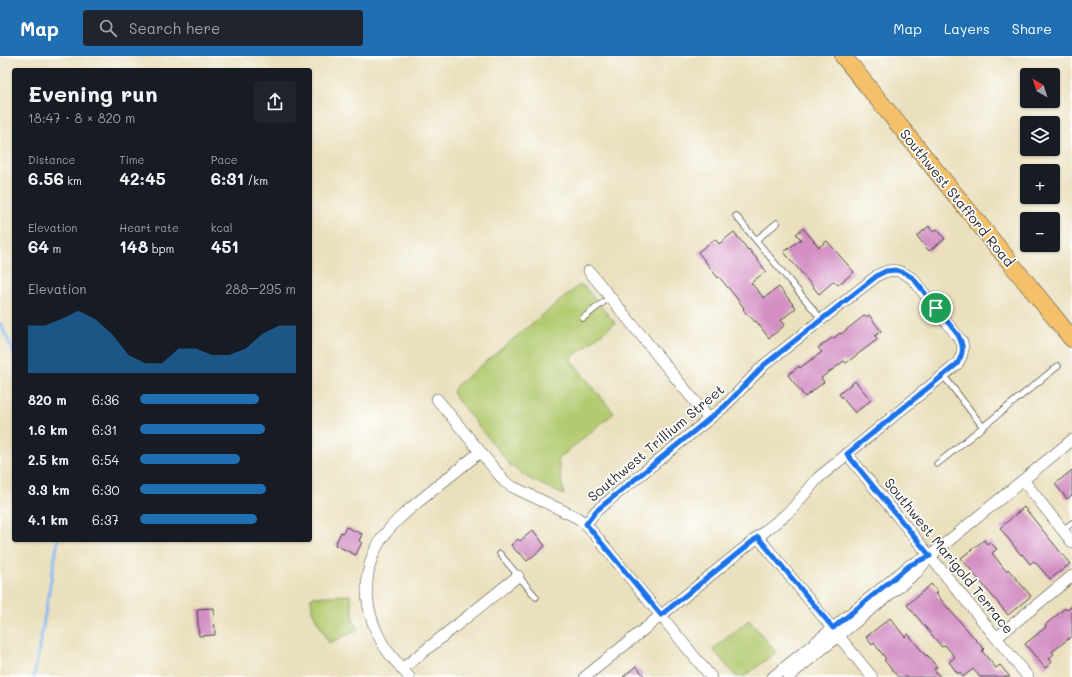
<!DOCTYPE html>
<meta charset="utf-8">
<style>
:root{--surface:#171b24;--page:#20242c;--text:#f1f3f6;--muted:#9ea1a6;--accent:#1f6fb2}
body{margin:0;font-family:Mali,sans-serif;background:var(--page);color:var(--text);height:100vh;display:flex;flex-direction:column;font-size:15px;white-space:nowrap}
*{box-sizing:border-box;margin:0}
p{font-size:13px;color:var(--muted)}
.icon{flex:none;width:22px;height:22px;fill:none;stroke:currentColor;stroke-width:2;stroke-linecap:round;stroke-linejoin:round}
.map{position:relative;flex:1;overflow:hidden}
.details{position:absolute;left:12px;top:12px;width:300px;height:474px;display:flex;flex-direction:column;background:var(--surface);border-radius:4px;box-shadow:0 1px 3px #0004}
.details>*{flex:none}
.needle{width:26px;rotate:321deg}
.tools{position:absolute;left:1020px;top:12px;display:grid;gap:8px}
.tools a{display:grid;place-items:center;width:40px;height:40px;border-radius:4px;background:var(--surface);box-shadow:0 1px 3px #0004;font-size:20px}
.pin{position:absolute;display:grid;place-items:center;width:34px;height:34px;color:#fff;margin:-17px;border:2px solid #fff;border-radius:50%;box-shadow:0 1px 4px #0007}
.round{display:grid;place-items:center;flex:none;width:42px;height:42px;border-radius:4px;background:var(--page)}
.headline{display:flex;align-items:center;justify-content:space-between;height:68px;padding:0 16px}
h1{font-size:22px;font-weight:700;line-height:30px}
.metrics{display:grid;grid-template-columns:repeat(3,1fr);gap:6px;height:68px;padding:4px 16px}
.metrics div{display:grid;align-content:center}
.metrics b{font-size:17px;font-weight:700}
.metrics small{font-size:11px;font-weight:400}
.metrics p{font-size:11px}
.chart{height:112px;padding:8px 16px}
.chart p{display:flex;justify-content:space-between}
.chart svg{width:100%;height:72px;margin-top:4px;fill:var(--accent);opacity:.7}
ul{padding:0 16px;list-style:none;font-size:13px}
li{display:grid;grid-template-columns:64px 48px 1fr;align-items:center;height:30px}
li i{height:10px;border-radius:5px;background:var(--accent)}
header{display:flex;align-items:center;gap:24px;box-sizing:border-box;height:56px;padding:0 20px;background:var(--accent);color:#fff}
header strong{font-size:19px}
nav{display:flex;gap:22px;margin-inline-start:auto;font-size:14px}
.search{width:280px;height:36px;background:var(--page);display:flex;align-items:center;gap:10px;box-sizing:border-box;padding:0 14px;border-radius:4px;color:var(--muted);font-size:15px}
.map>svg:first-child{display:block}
.green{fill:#b2ca70;stroke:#6e7a4e}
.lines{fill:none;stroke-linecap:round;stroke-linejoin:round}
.stream{stroke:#86b9f3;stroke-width:3}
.building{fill:#d38fc3}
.lane-casing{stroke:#484641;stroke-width:7}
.street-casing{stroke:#484641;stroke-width:12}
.primary-casing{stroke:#484641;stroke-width:18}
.lane{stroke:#fff;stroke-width:5.5}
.street{stroke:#fff;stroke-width:11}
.primary{stroke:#f4c16a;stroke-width:17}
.route-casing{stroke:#fff;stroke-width:8}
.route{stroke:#1a73e8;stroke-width:5}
.labels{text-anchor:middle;stroke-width:3.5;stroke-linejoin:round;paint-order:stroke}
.street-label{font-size:14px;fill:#2b2b2b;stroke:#fff}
</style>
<header>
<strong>Map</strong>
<div class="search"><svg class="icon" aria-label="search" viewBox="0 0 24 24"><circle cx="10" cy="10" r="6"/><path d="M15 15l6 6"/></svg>Search here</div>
<nav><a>Map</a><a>Layers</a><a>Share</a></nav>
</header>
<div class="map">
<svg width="1072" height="621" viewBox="0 0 1072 621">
<rect width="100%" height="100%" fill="#fff"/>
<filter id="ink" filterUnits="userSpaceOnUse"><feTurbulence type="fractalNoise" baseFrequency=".025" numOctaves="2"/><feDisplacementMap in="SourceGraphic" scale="8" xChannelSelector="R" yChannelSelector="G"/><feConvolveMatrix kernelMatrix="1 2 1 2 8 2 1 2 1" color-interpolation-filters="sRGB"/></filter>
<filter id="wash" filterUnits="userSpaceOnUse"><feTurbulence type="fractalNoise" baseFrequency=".012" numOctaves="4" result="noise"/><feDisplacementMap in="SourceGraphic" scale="16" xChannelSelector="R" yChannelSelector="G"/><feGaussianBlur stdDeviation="0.9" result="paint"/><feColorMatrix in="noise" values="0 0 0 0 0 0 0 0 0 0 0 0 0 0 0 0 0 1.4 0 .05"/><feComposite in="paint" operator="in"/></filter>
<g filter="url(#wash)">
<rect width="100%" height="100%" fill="#eae0bd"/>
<g class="green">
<polygon points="578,230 584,230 586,233 615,267 570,303 614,357 558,403 564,439 530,423 511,410 455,341 453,336 456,330"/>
<polygon points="350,539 354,565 358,574 329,587 312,555 311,541"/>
<polygon points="749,564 776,596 744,621 736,621 713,593"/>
</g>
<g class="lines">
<g class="stream">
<polyline points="0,267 14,297"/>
<polyline points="34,621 58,484"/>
</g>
</g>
<g id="blocks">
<g class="building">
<polygon points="929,170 933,176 937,173 945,183 929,195 917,180"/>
<polygon points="803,172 819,191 827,185 854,216 838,229 834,225 819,238 784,196 801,183 796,178"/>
<polygon points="734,176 748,194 749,193 766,215 751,227 764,242 779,231 796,252 781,264 785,269 769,282 756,265 755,266 749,259 748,260 743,253 744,252 735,240 719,221 718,222 698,196 715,183 719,188"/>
<polygon points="865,259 866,261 869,259 881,275 875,280 878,283 846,307 844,305 821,322 824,326 805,341 788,319 799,310 800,312 808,306 822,296 818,292 833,281 834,282 840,277 841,278"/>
<polygon points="855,325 871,344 855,357 839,338"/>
<polygon points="1072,414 1072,439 1067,443 1055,428"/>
<polygon points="1024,451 1070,508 1050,523 1034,505 1030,508 1022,498 1021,499 1000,472"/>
<polygon points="346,471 362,478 359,485 362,486 356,499 335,489 341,476 343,477"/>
<polygon points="533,474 545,490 527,505 520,497 519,498 511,489 518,483 520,485"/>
<polygon points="984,484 987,488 990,486 997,493 992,497 1006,515 1008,513 1031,540 1008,559 961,502"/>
<polygon points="931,528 938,536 936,538 948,552 984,593 982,595 996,612 1000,609 1010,621 980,621 973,613 963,621 960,616 958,618 949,606 955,601 945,589 942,591 907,549"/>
<polygon points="1072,550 1072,580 1052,596 1054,598 1049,603 1052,606 1045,612 1025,588 1046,571 1045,569 1065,552 1067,554"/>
<polygon points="214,552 215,579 199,580 197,553"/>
<polygon points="890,562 905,581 908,578 926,600 927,599 937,611 934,613 940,621 898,621 884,604 886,603 874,587 872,589 866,581"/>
<polygon points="636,610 645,621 623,621"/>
</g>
</g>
</g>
<g filter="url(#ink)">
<use href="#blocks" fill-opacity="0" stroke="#484641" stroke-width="1"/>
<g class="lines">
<g class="lane-casing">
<g id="lane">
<polyline points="736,160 822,264"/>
<polyline points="756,184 777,167"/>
<polyline points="583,262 610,241"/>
<polyline points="943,319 983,371"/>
<polyline points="937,408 1058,310"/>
<polyline points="1063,474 1072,467"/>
<polyline points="500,498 536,541"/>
</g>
</g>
<g class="street-casing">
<g id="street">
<polyline points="589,215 709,363"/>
<polyline points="437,343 505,426 513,431 576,461 586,468 711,621"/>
<polyline points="847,398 1028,621"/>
<polyline points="1023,424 1072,486"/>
<polyline points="758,481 872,621"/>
<polyline points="930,500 1072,384"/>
<polyline points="996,582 1072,520"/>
<polyline points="402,613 518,520"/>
<path d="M 409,621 C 402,612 393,603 386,593 C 375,576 368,556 367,536 C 365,489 394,465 428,438 C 445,424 463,410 480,396"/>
<path d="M 585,621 L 785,459 L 793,452 L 818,422 L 957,308 C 962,300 964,295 962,286 L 913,223 C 900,214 892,211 878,219 L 764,309 L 725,350 L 596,455 L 586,468"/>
<polyline points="773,621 910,509 930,500 917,516 788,621"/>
</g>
</g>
<g class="primary-casing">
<polyline id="primary" points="843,0 1072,283"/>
</g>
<use href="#lane" class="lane"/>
<use href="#street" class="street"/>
<use href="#primary" class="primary"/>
</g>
</g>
<g class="lines" filter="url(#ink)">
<g class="route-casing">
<path id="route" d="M 896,214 L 905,217 L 913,222 L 958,279 C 964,290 964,297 957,308 L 847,398 L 930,500 L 910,509 L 833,572 L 758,481 L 661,559 L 586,468 L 596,455 L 725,350 L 764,309 L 878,219 L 886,215 Z"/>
</g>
<use href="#route" class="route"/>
</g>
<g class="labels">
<g class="street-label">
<text transform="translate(957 142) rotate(51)" y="5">Southwest Stafford Road</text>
<text transform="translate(656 387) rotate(-40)" y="5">Southwest Trillium Street</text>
<text transform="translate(949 500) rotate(51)" y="5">Southwest Marigold Terrace</text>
</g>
</g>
</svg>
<div class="tools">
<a><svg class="needle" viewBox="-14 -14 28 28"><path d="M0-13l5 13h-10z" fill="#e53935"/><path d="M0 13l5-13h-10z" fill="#9ea1a6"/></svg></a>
<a><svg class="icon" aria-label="layers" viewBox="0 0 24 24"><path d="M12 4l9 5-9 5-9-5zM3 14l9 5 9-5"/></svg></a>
<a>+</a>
<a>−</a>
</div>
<div class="pin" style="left:936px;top:252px;background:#1e9e55"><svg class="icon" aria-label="arrive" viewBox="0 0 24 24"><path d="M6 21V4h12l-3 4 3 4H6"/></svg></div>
<section class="details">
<div class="headline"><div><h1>Evening run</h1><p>18:47 · 8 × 820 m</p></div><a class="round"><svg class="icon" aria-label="share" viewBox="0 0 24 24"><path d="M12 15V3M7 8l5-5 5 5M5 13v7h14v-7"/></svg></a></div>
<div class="metrics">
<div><p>Distance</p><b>6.56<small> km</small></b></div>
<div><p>Time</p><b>42:45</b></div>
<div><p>Pace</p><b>6:31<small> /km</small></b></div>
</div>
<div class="metrics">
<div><p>Elevation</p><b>64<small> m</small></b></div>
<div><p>Heart rate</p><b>148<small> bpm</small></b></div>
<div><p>kcal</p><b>451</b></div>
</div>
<div class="chart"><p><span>Elevation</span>288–295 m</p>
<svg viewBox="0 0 160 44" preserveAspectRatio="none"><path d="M0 44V15L10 15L20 11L30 6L40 11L50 20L60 33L70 38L80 38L90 29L100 29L110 33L120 33L130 29L140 20L150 15L160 15V44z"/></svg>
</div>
<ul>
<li><b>820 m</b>6:36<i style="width:76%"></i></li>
<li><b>1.6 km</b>6:31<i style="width:80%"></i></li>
<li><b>2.5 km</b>6:54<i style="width:64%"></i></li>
<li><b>3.3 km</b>6:30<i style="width:81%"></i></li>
<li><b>4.1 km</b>6:37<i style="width:75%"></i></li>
</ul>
</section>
</div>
